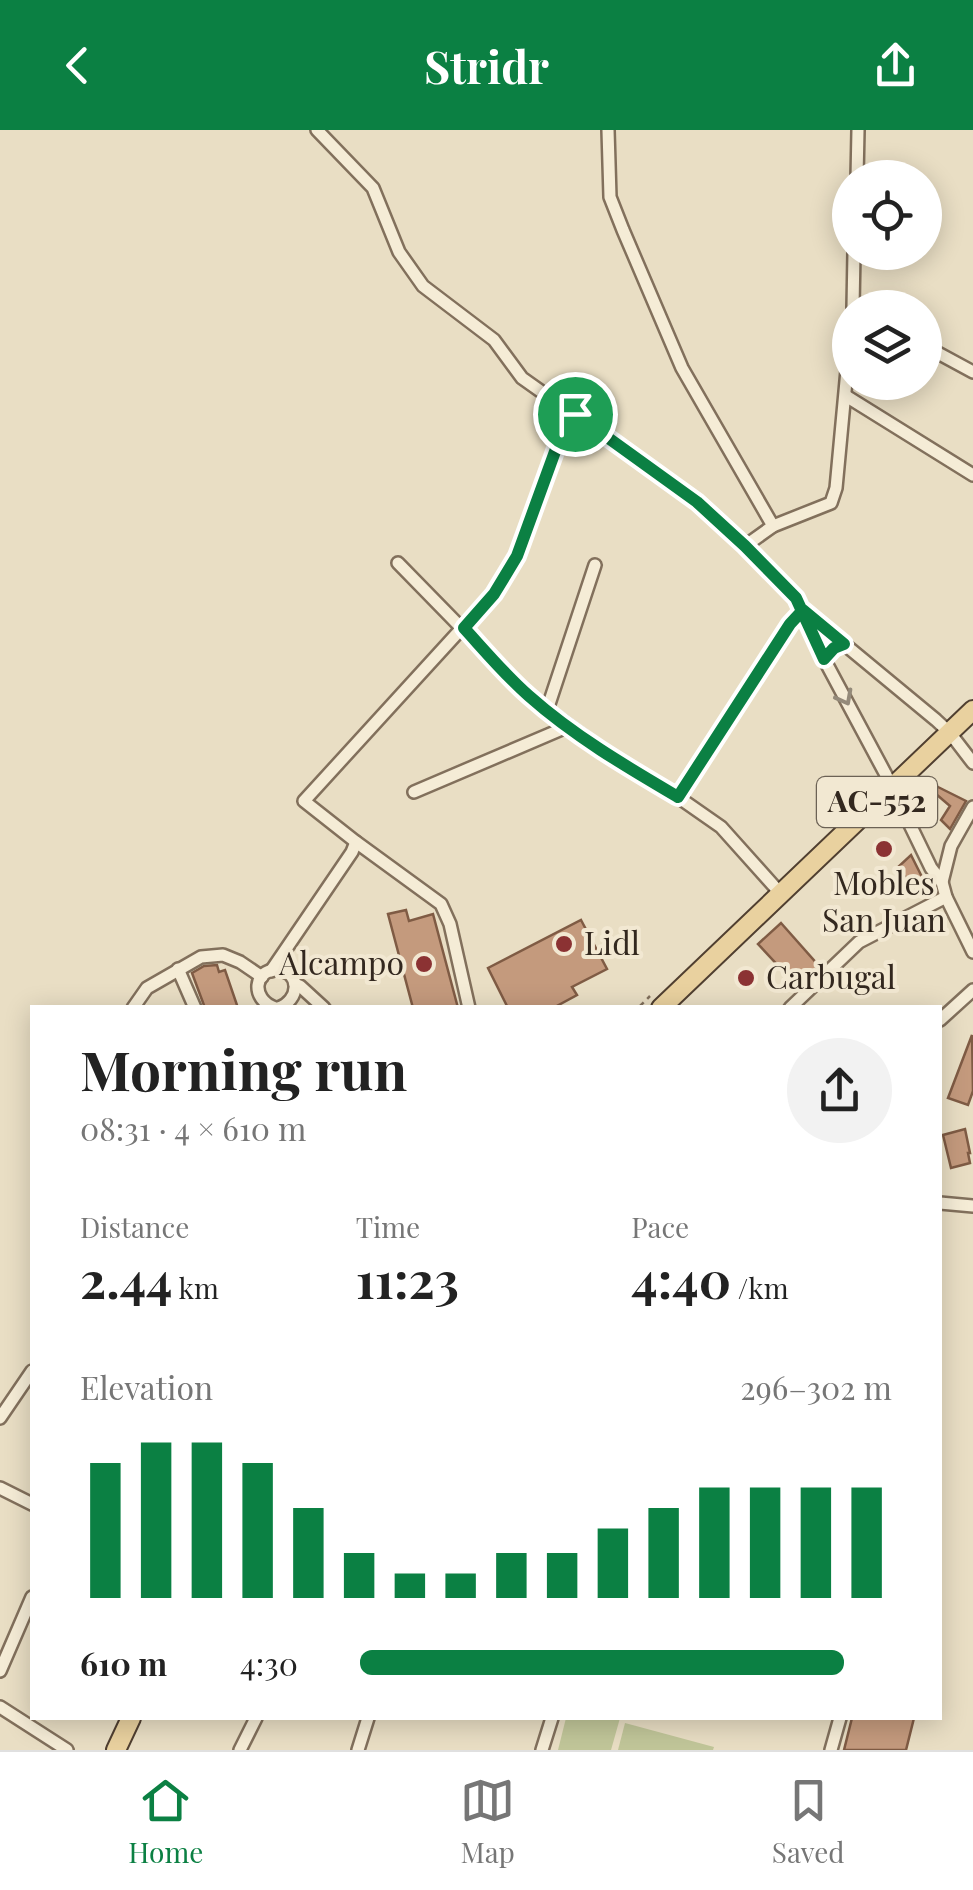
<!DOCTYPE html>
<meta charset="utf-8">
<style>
:root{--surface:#fff;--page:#f2f2f2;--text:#222;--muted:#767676;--line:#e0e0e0;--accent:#0b8043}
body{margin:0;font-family:"Playfair Display",serif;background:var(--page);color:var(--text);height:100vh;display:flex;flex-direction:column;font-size:38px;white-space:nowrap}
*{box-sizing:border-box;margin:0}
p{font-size:32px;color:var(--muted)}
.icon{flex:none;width:55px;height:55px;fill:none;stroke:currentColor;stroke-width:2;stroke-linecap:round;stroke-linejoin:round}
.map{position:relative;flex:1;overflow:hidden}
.panel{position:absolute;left:30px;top:875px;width:912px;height:715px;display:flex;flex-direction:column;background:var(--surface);border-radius:0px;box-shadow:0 5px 25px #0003}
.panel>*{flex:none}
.controls{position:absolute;left:832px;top:30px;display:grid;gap:20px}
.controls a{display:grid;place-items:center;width:110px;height:110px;border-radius:50%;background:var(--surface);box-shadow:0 5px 25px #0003;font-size:50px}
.pin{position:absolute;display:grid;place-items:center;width:85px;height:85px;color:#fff;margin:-42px;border:5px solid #fff;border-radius:50%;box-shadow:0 2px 10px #0007}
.round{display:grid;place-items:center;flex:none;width:105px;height:105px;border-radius:52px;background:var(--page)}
.headline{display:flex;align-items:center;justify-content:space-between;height:170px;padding:0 50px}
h1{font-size:55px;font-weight:700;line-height:75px}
.figures{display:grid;grid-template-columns:repeat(3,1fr);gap:15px;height:170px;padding:10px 50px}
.figures div{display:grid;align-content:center}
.figures b{font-size:50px;font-weight:700}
.figures small{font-size:28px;font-weight:400}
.figures p{font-size:28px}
.chart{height:280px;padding:20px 50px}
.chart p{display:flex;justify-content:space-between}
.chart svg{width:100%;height:180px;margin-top:10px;stroke:var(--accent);stroke-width:6}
ul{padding:0 50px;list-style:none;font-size:32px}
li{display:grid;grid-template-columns:160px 120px 1fr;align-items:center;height:75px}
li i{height:25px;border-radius:12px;background:var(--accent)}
header{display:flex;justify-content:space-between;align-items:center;height:130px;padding:0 50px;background:var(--accent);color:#fff;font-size:45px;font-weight:700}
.menu{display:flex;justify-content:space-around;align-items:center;height:140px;border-top:2px solid var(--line);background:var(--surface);font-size:28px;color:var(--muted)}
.menu a{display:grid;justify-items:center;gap:5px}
.menu .selected{color:var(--accent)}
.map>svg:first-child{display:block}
.green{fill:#c1c699}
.building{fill:#c49a7d;stroke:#7f5b44;stroke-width:2.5}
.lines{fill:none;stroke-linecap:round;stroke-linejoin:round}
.street-casing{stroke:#82705c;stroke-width:16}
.primary-casing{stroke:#503f30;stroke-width:22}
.path{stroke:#82705c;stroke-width:2.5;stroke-dasharray:8 5;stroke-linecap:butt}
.street{stroke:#f5ecd6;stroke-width:11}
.primary{stroke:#e9d19f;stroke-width:18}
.oneway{stroke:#948a7a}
.route-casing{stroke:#fff;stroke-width:20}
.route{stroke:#0b8043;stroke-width:12}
.poi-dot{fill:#8b3233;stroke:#f2e8d2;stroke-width:4}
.labels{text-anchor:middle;stroke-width:8;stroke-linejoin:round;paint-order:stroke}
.shield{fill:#f2e8d2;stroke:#6c6255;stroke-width:2.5}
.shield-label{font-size:30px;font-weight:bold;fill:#33281f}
.poi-label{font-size:32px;fill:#33281f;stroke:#f2e8d2;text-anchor:start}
</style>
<header><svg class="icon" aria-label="back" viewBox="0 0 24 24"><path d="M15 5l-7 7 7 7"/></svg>Stridr<svg class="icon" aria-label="share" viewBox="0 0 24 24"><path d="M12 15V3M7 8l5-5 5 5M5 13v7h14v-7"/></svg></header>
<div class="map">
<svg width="973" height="1620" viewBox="0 0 973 1620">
<rect width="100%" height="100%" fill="#e9dec4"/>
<g class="green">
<polygon points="566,1588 620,1588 611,1620 558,1620"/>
<polygon points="625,1593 714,1617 713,1620 618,1620"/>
</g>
<g class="building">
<polygon points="932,654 966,671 950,699 941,690 950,676 929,658"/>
<polygon points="911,725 928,759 921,763 897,738"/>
<polygon points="406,780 409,791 433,784 458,878 413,878 388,784"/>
<polygon points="581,790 607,839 572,857 577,865 553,878 508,878 488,838"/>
<polygon points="781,793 819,836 805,848 806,849 798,857 758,814"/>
<polygon points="217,835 219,842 225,840 238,878 205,878 192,843 204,836"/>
<polygon points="972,905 973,961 968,975 948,968"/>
<polygon points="965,999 970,1023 968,1023 970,1033 951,1038 943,1005"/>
<polygon points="852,1588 914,1588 906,1620 844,1620"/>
</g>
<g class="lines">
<g class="street-casing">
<g id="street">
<polyline points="317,0 373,58 399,122 423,156 494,210 522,248 697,372 787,457 803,480 936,590 950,603 973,633"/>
<polyline points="608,0 610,67 623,100 682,238 773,396"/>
<polyline points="857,48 858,0"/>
<polyline points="853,178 854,122"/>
<polyline points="925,216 973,242"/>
<polyline points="846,266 973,345"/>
<polyline points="745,416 773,396 831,373 836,358 850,208"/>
<polyline points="398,433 527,565 614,629 678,667 721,697 781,764"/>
<polyline points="805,484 824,529 885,643 931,738 942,752 946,767 973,822"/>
<polyline points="547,580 595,435"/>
<polyline points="414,662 569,596"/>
<polyline points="678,667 790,494 803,480"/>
<polyline points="942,752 951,716 973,677"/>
<polyline points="178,839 195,878"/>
<polyline points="271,841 352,722 356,712"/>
<polyline points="295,854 300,856 324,878"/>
<polyline points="133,878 147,858 201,827 223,825 240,832 262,847"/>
<path d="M 275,878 C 250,869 254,839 277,840 C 302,841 300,871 278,878"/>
<polyline points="469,878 450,794 441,774 356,712 304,671 494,463 517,426 557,316 575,284"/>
<polyline points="790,878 859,812 946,767"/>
<polyline points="940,890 973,860"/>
<polyline points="940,1073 973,1076"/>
<polyline points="0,1288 32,1241"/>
<polyline points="0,1358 32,1374"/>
<polyline points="0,1541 32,1467"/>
<polyline points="0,1577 67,1620"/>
<polyline points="240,1620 256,1588"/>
<polyline points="358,1620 368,1588"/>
<polyline points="542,1620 552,1588"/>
<polyline points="831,1620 840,1588"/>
</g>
</g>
<g class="primary-casing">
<g id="primary">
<polyline points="661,878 973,580"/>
<polyline points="116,1620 131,1588"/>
</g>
</g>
<polyline class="path" points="638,878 650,866"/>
<use href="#street" class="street"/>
<use href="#primary" class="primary"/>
</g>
<defs><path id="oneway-chevron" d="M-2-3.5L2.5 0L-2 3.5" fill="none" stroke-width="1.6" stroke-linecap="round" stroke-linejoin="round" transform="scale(2.5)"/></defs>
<use class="oneway" href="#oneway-chevron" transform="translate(845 568) rotate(62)"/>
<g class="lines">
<g class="route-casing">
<path id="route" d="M 575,284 L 557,316 L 517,426 L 494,464 L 464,498 C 485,521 506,546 529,566 C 574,606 627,637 678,667 L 790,494 L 803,480 L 844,514 L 834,518 L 824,529 L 796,468 L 745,416 L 697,372 L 575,284"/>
</g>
<use href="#route" class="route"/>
</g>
<g class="poi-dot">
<circle cx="884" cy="719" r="10"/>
<circle cx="564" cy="814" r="10"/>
<circle cx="424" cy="834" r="10"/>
<circle cx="746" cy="848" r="10"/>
</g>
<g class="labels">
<rect class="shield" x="817" y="647" width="120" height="50" rx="8"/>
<g class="shield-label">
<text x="877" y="682">AC-552</text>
</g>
<g class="poi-label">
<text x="884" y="765" text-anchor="middle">Mobles<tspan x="884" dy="37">San Juan</tspan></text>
<text x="584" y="825">Lidl</text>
<text x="404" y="845" text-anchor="end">Alcampo</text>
<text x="766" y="859">Carbugal</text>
</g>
</g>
</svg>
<div class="controls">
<a><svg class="icon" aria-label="locate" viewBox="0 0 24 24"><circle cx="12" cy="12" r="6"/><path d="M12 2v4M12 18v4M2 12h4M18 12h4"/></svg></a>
<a><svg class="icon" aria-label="layers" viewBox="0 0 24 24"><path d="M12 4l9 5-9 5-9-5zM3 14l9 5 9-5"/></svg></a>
</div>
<div class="pin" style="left:575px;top:284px;background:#1e9e55"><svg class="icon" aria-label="arrive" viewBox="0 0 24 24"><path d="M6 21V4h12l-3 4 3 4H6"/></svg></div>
<section class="panel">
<div class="headline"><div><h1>Morning run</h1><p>08:31 · 4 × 610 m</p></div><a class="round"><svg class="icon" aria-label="share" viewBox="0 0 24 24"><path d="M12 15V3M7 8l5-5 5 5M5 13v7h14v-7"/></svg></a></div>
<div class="figures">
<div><p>Distance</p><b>2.44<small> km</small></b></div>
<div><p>Time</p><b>11:23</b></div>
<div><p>Pace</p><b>4:40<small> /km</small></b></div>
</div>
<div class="chart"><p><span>Elevation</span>296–302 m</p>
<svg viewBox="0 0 160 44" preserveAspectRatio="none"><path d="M5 44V11M15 44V6M25 44V6M35 44V11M45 44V22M55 44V33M65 44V38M75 44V38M85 44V33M95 44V33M105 44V27M115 44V22M125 44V17M135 44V17M145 44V17M155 44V17"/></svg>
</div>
<ul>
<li><b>610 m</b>4:30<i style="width:91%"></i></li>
</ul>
</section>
</div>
<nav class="menu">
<a class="selected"><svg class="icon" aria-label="home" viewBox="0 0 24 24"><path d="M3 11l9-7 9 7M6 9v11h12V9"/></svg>Home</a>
<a><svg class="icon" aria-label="map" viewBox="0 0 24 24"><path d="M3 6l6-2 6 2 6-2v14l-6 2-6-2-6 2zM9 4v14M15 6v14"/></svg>Map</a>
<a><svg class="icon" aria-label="saved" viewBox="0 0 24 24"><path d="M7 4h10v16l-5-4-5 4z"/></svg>Saved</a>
</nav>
